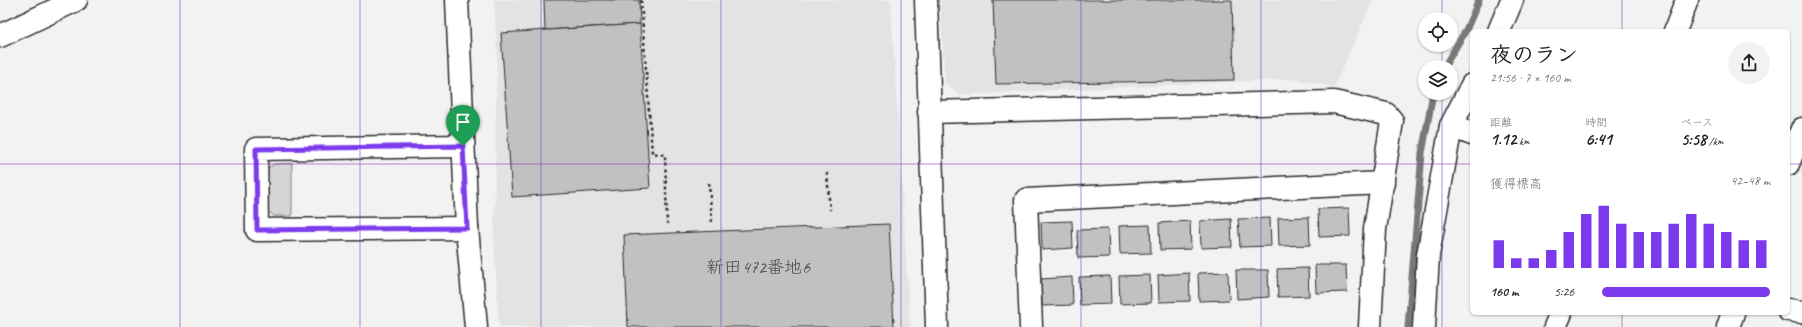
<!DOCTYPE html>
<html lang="ja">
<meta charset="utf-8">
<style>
:root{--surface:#fff;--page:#f2f2f2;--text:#222;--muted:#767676;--accent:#7c3aed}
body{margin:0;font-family:Caveat,"Klee One",sans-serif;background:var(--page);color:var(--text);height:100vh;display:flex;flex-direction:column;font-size:15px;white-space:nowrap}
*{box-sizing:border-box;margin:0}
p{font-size:13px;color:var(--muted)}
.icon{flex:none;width:22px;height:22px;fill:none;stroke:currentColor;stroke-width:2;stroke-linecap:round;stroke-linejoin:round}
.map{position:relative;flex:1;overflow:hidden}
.details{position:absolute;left:1470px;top:29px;width:320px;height:286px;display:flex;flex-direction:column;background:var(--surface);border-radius:6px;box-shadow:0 1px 3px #0004}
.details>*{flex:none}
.buttons{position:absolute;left:1418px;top:12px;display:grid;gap:8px}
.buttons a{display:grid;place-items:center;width:40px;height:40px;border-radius:50%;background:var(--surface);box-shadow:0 1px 3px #0004;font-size:20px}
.pin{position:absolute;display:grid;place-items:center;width:34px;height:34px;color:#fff;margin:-41px -17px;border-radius:50% 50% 50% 0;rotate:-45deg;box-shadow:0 0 4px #0007}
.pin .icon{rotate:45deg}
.round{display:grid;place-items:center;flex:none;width:42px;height:42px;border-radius:21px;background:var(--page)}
.headline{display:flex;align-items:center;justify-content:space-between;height:68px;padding:0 20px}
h1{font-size:22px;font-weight:600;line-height:30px}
.figures{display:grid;grid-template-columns:repeat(3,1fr);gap:6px;height:68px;padding:4px 20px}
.figures div{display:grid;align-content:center}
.figures b{font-size:17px;font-weight:600}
.figures small{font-size:11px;font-weight:400}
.figures p{font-size:11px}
.chart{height:112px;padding:8px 20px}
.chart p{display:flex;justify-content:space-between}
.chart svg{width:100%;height:72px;margin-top:4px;stroke:var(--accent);stroke-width:6}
ul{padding:0 20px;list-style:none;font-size:13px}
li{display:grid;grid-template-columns:64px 48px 1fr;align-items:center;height:30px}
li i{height:10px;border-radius:5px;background:var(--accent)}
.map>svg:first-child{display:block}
.built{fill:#e3e3e3}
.green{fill:#d5d5d5;stroke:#808080}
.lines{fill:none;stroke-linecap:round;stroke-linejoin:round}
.stream{stroke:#787878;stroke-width:7}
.building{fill:#c1c1c1;stroke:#2b2b2b}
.minor-casing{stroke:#2b2b2b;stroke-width:25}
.major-casing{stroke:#2b2b2b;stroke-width:25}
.path{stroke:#2b2b2b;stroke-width:2.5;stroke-dasharray:3 3;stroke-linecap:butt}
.minor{stroke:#fff;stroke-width:22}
.major{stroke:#fff;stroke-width:22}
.route-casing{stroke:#fff;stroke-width:8}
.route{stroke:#7c3aed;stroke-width:5}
.grid{fill:none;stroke:#7b2cbf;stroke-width:1;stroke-opacity:0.55}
.labels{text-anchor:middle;stroke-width:3.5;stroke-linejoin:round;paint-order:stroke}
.number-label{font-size:18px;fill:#505050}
</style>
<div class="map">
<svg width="1802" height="327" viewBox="0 0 1802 327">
<rect width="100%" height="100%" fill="#f2f2f2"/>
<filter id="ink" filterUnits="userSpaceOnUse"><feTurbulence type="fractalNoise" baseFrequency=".025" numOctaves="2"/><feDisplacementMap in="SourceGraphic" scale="8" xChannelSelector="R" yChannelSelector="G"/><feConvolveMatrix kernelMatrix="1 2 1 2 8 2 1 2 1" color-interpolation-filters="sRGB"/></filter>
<g filter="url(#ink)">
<g class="built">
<polygon points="494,0 891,0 910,327 499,327 494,238 497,49"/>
<polygon points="940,0 1373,0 1334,87 1291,79 960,95 945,83"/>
</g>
<polygon class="green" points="292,163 292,216 274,216 265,209 265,170 274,164"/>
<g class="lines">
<g class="stream">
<polyline points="1444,67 1466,30 1479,0"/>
<polyline points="1408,327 1422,153 1433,93"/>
</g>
</g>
<g class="building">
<polygon points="544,0 639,0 640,24 545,30"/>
<polygon points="993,0 1232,0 1234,80 996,84"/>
<polygon points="640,24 650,188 512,197 501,33"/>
<polygon points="1349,208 1350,236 1319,237 1318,209"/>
<polygon points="1309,217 1310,245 1279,246 1278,218"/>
<polygon points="1270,218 1271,246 1240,247 1238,219"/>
<polygon points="1231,219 1232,247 1201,248 1200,221"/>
<polygon points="1072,221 1073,248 1042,250 1041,222"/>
<polygon points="1190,221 1191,249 1160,250 1159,223"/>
<polygon points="889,224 894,327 628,327 624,235"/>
<polygon points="1150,225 1151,253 1120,254 1119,226"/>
<polygon points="1108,229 1109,257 1078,258 1077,230"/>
<polygon points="1315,265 1346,265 1347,292 1316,293"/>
<polygon points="1308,268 1309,296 1278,297 1277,269"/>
<polygon points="1236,270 1268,270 1269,297 1237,299"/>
<polygon points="1228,272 1229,300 1199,301 1198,273"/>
<polygon points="1189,273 1190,301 1159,302 1158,275"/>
<polygon points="1150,275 1151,303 1120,304 1119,276"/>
<polygon points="1110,276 1111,304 1080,305 1079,277"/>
<polygon points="1072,277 1073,305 1042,306 1041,279"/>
</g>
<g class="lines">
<g class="minor-casing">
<g id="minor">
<polyline points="457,0 467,228 476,327"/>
<polyline points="926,0 937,327"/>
<polyline points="1499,31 1512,0"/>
<polyline points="1675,31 1687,0"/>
<polyline points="929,112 1334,102 1386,114 1392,121 1375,229 1370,327"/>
<polyline points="1451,126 1472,134"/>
<polyline points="463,146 256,149 257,230 467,228"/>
<polyline points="1788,164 1802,129"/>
<polyline points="1788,310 1802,312"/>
<polyline points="1031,327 1026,200 1383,183"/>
<polyline points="1424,327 1428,255 1451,126 1472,85"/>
<polyline points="1555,327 1561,313"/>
<polyline points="1728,327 1733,313"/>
</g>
</g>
<g class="major-casing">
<polyline id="major" points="0,36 76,0"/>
</g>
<g class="path">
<polyline points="641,0 652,153 665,155 667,224"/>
<polyline points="827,173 830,210"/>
<polyline points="709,183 712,224"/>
</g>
<use href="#minor" class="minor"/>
<use href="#major" class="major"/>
</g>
</g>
<g class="lines" filter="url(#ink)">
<g class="route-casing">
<polygon id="route" points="463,146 467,228 257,230 256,149"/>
</g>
<use href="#route" class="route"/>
</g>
<path class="grid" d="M 180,0 L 180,327M 360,0 L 360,327M 541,0 L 541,327M 721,0 L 721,327M 901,0 L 901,327M 1081,0 L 1081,327M 1261,0 L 1261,327M 1442,0 L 1442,19M 1622,0 L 1622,31M 1442,45 L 1442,67M 1442,93 L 1442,327M 0,164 L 1472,164M 1788,164 L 1802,164M 1622,313 L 1622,327"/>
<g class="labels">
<g class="number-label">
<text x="758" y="273">新田472番地6</text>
</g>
</g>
</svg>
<div class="buttons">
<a><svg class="icon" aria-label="locate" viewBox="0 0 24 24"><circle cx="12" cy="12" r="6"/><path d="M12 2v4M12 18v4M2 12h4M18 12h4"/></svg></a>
<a><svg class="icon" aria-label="layers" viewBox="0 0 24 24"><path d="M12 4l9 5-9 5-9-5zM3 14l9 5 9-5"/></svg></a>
</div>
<div class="pin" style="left:463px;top:146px;background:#1e9e55"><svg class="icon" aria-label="arrive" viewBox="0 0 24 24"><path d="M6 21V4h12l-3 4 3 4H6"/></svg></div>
<section class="details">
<div class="headline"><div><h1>夜のラン</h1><p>21:56 · 7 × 160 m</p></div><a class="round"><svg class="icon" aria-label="share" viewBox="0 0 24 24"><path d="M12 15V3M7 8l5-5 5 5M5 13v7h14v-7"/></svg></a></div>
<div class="figures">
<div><p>距離</p><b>1.12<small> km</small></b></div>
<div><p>時間</p><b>6:41</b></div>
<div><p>ペース</p><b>5:58<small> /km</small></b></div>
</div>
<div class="chart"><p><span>獲得標高</span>42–48 m</p>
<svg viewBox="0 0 160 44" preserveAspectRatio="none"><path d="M5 44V27M15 44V38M25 44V38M35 44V33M45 44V22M55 44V11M65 44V6M75 44V17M85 44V22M95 44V22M105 44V17M115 44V11M125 44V17M135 44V22M145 44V27M155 44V27"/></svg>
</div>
<ul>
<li><b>160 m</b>5:26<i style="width:100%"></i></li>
</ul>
</section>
</div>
